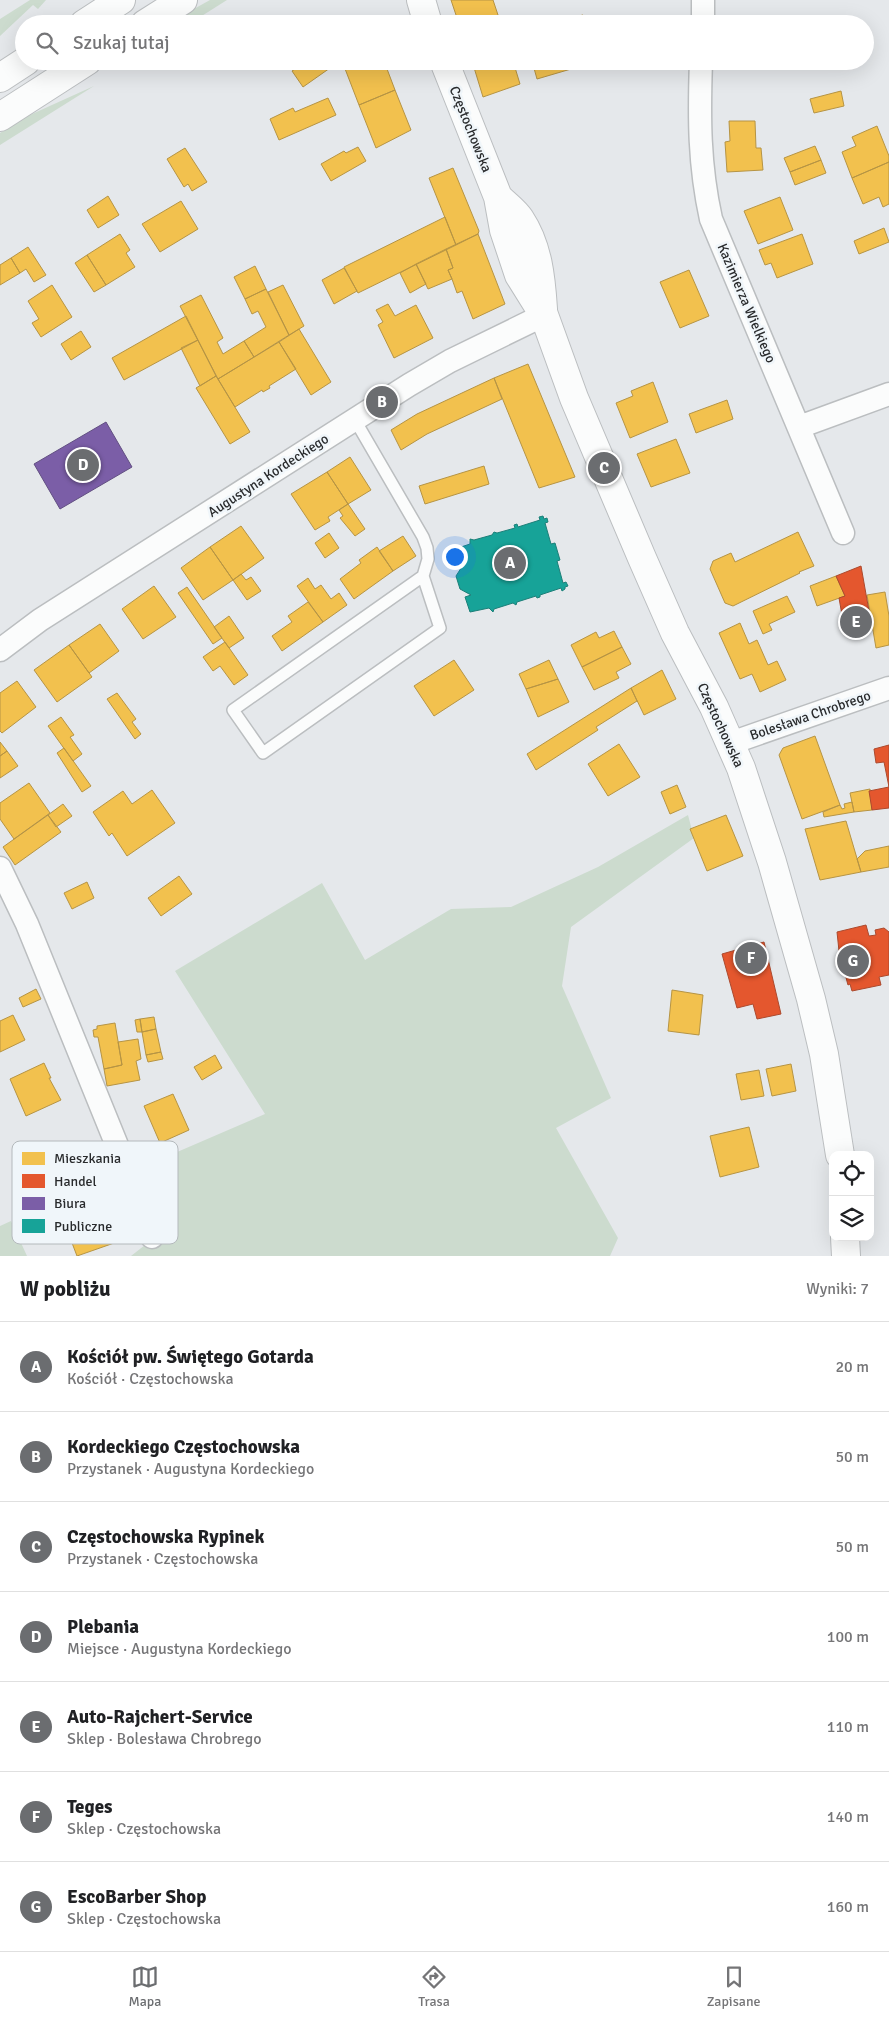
<!DOCTYPE html>
<html lang="pl">
<head>
<meta charset="utf-8">
<style>
  body { margin:0; font-family:Signika,sans-serif; background:#f6f6f6; color:#202124 }
  .controls { position:absolute; right:15px; bottom:15px; display:grid; overflow:hidden; border-radius:10px; box-shadow:0 5px 20px #0002 }
  .controls button { width:45px; height:45px; display:grid; place-items:center; padding:0; border:0; border-bottom:1px solid #e0e0e0; background:#fff; color:#202124; font:25px sans-serif }
  .you { position:absolute; left:454px; top:556px; width:18px; height:18px; margin:-12px; border:4px solid #fff; border-radius:50%; background:#1a73e8; box-shadow:0 0 0 8px #1a73e833 }
  .badge { display:grid; place-items:center; width:32px; height:32px; border-radius:50%; background:#6b6d70; color:#fff; font-size:16px; font-weight:700 }
  .pin { position:absolute; translate:-50% -50%; border:2px solid #fff; box-shadow:0 1px 5px #0006 }
  .list { margin:0; padding:0; list-style:none }
  h2 { display:flex; justify-content:space-between; align-items:center; height:65px; margin:0; padding:0 20px; font-size:21px }
  h2 small { font-size:16px; font-weight:400; color:#757577 }
  .list li { display:grid; grid-template-columns:32px 1fr auto; gap:15px; align-items:center; box-sizing:border-box; height:90px; padding:0 20px; border-top:1px solid #e0e0e0 }
  .list b { display:block; font-size:19px; white-space:nowrap }
  .list p { margin:0; font-size:16px; white-space:nowrap; color:#757577 }
  .list em { font-size:16px; font-style:normal; color:#757577 }
  .icon { flex:none; width:28px; height:28px; fill:none; stroke:currentColor; stroke-width:2; stroke-linecap:round; stroke-linejoin:round }
  .map { position:relative; flex:none; width:889px; height:1256px; overflow:hidden }
  .search { position:absolute; background:#fff; box-shadow:0 5px 20px #0002; left:15px; right:15px; top:15px; height:55px; display:flex; align-items:center; gap:12px; box-sizing:border-box; padding:0 18px; border-radius:28px; color:#757577; font-size:19px }
  .sheet { height:695px; background:#fff }
  nav { display:flex; justify-content:space-around; align-items:center; box-sizing:border-box; height:70px; border-top:1px solid #e0e0e0; background:#fff; font-size:14px; color:#757577 }
  nav a { display:grid; justify-items:center; gap:2px }
  nav .on { color:#6b6d70 }
  .map>svg:first-child { display:block }
  .green { fill:#ccdbce }
  .homes { fill:#f2c14e; stroke:#b69444 }
  .shops { fill:#e4572e; stroke:#ac4a2e }
  .offices { fill:#7b5ea7; stroke:#624f82 }
  .public { fill:#17a398; stroke:#1c7f78 }
  .lines { fill:none; stroke-linecap:round; stroke-linejoin:round }
  .service-casing { stroke:#bbbec0; stroke-width:14 }
  .minor-casing { stroke:#bbbec0; stroke-width:25 }
  .secondary-casing { stroke:#bbbec0; stroke-width:30 }
  .service { stroke:#fbfcfc; stroke-width:11 }
  .minor { stroke:#fbfcfc; stroke-width:22 }
  .secondary { stroke:#fbfcfc; stroke-width:28 }
  .labels { text-anchor:middle; stroke-width:5; stroke-linejoin:round; paint-order:stroke }
  .street-label { font-size:14px; fill:#292b2d; stroke:#f0f6fa }
  .key { fill:#f0f6fa; stroke:#b4b9bc; stroke-width:1 }
  .key-label { font-size:14px; fill:#292b2d }
</style>
</head>
<body>
<div class="map">
<svg width="889" height="1256" viewBox="0 0 889 1256">
  <rect width="100%" height="100%" fill="#e5e8eb"/>
  <path class="green" d="M 30,0 L 46,0 L 38,9 L 33,5 L 0,36 L 0,19 Z
    M 210,0 L 227,0 L 189,24 L 178,24 L 192,10 Z
    M 94,86 L 0,145 L 0,133 L 21,119 Z
    M 688,815 L 694,838 L 571,927 L 562,986 L 611,1098 L 556,1128 L 618,1238 L 610,1256 L 131,1256 L 145,1245 L 172,1231 L 147,1165 L 265,1114 L 175,971 L 322,883 L 365,960 L 451,909 L 511,907 L 598,867 Z
    M 11,1221 L 27,1256 L 0,1256 L 0,1226 Z"/>
  <path class="homes" d="M 451,0 L 493,0 L 501,24 L 459,24 Z
    M 583,15 L 586,24 L 571,24 L 570,18 Z
    M 307,61 L 326,61 L 330,68 L 303,87 L 292,71 Z
    M 342,61 L 384,61 L 395,90 L 359,105 Z
    M 472,61 L 513,61 L 520,84 L 483,97 Z
    M 532,61 L 568,61 L 571,69 L 537,79 Z
    M 568,61 L 597,61 L 597,62 L 571,69 Z
    M 395,90 L 411,130 L 376,148 L 359,105 Z
    M 841,91 L 844,106 L 814,113 L 810,99 Z
    M 328,98 L 336,115 L 279,140 L 270,119 L 293,108 L 295,112 Z
    M 729,121 L 755,121 L 756,148 L 761,148 L 763,170 L 727,172 L 725,142 L 730,141 Z
    M 877,126 L 889,156 L 889,162 L 852,178 L 842,152 L 856,146 L 852,137 Z
    M 815,146 L 821,160 L 790,172 L 784,158 Z
    M 358,147 L 366,161 L 331,181 L 321,164 L 344,151 L 346,153 Z
    M 185,148 L 207,182 L 192,191 L 188,184 L 184,187 L 167,159 Z
    M 821,160 L 826,173 L 795,185 L 790,172 Z
    M 889,162 L 889,204 L 883,207 L 879,197 L 863,204 L 852,178 Z
    M 453,168 L 479,231 L 478,234 L 456,245 L 429,178 Z
    M 108,196 L 119,215 L 98,228 L 87,210 Z
    M 780,197 L 793,230 L 758,244 L 744,211 Z
    M 181,201 L 198,229 L 160,252 L 142,224 Z
    M 445,217 L 456,245 L 358,293 L 344,267 Z
    M 884,228 L 889,242 L 859,254 L 854,241 Z
    M 120,234 L 130,250 L 126,253 L 135,267 L 106,285 L 87,255 Z
    M 478,234 L 505,304 L 473,319 L 462,291 L 457,293 L 452,279 L 448,270 L 453,268 L 446,249 Z
    M 802,234 L 813,264 L 777,278 L 771,263 L 765,265 L 759,250 Z
    M 28,247 L 46,275 L 34,282 L 26,269 L 20,273 L 11,258 Z
    M 446,249 L 453,268 L 448,270 L 452,279 L 428,289 L 416,264 Z
    M 87,255 L 106,285 L 94,292 L 75,263 Z
    M 11,258 L 20,273 L 0,285 L 0,265 Z
    M 416,264 L 426,284 L 410,293 L 400,273 Z
    M 255,266 L 266,289 L 245,299 L 234,277 Z
    M 344,268 L 357,291 L 334,304 L 322,280 Z
    M 689,270 L 709,316 L 680,328 L 660,282 Z
    M 52,285 L 72,317 L 41,337 L 32,323 L 39,319 L 28,301 Z
    M 283,285 L 304,326 L 289,335 L 268,292 Z
    M 266,289 L 289,335 L 254,357 L 244,341 L 266,327 L 258,311 L 252,314 L 245,299 Z
    M 201,295 L 223,338 L 217,342 L 223,354 L 244,341 L 254,357 L 218,379 L 180,306 Z
    M 388,304 L 395,316 L 416,305 L 433,338 L 394,358 L 378,325 L 383,322 L 376,310 Z
    M 186,316 L 198,340 L 124,380 L 112,358 Z
    M 299,329 L 331,382 L 311,395 L 279,342 Z
    M 81,331 L 91,347 L 71,360 L 61,344 Z
    M 198,340 L 216,376 L 200,386 L 181,348 Z
    M 279,342 L 296,369 L 269,386 L 270,388 L 263,392 L 262,390 L 235,407 L 218,379 Z
    M 528,364 L 575,477 L 539,488 L 494,378 Z
    M 216,376 L 250,432 L 230,444 L 196,388 Z
    M 494,378 L 502,399 L 427,434 L 401,450 L 391,430 L 417,414 Z
    M 653,382 L 668,422 L 630,438 L 616,403 L 633,396 L 631,391 Z
    M 727,400 L 733,419 L 696,433 L 689,414 Z
    M 676,439 L 690,473 L 651,487 L 637,454 Z
    M 350,457 L 371,490 L 348,504 L 327,472 Z
    M 484,466 L 489,484 L 425,504 L 419,486 Z
    M 327,472 L 348,504 L 328,517 L 330,521 L 315,530 L 291,494 Z
    M 348,504 L 365,529 L 355,536 L 340,518 L 343,516 L 339,510 Z
    M 241,526 L 264,558 L 233,580 L 210,547 Z
    M 798,532 L 814,566 L 799,572 L 800,573 L 733,606 L 725,603 L 710,569 L 713,561 L 731,553 L 735,562 Z
    M 329,533 L 339,548 L 325,558 L 315,543 Z
    M 403,536 L 416,556 L 393,571 L 379,551 Z
    M 210,547 L 233,580 L 203,600 L 181,568 Z
    M 377,547 L 393,571 L 354,599 L 340,579 L 361,563 L 359,560 Z
    M 241,574 L 246,580 L 251,577 L 261,591 L 247,600 L 233,580 Z
    M 836,576 L 845,596 L 817,606 L 810,586 Z
    M 308,578 L 315,589 L 321,585 L 331,599 L 339,593 L 347,605 L 323,622 L 297,586 Z
    M 154,586 L 176,617 L 143,639 L 122,609 Z
    M 187,587 L 222,638 L 213,644 L 178,593 Z
    M 885,592 L 889,616 L 889,645 L 876,648 L 867,595 Z
    M 787,596 L 795,612 L 769,624 L 772,630 L 763,634 L 753,611 Z
    M 308,602 L 323,622 L 282,651 L 272,636 L 292,622 L 288,616 Z
    M 229,616 L 244,638 L 229,648 L 214,627 Z
    M 740,623 L 749,644 L 757,640 L 768,665 L 777,661 L 786,680 L 760,692 L 752,674 L 740,679 L 719,633 Z
    M 100,624 L 119,651 L 89,673 L 69,645 Z
    M 614,631 L 622,647 L 582,667 L 571,645 L 596,632 L 599,638 Z
    M 225,642 L 248,675 L 234,685 L 220,666 L 213,671 L 203,657 Z
    M 69,645 L 92,677 L 57,702 L 34,670 Z
    M 622,647 L 631,664 L 616,672 L 619,678 L 594,690 L 582,667 Z
    M 454,660 L 474,690 L 434,716 L 414,686 Z
    M 549,660 L 558,679 L 526,689 L 519,674 Z
    M 662,670 L 676,699 L 644,715 L 631,688 Z
    M 558,679 L 569,702 L 538,717 L 526,689 Z
    M 17,681 L 36,707 L 2,733 L 0,731 L 0,693 Z
    M 631,688 L 637,701 L 596,727 L 598,730 L 536,770 L 527,754 Z
    M 117,693 L 136,719 L 132,722 L 141,734 L 135,739 L 107,699 Z
    M 61,717 L 74,735 L 70,737 L 82,754 L 73,761 L 48,726 Z
    M 815,736 L 840,805 L 802,819 L 779,755 L 783,748 Z
    M 0,742 L 7,751 L 0,756 Z
    M 619,744 L 640,777 L 608,796 L 588,764 Z
    M 64,748 L 91,786 L 82,792 L 57,753 Z
    M 7,751 L 18,766 L 0,778 L 0,756 Z
    M 29,783 L 50,813 L 14,839 L 0,819 L 0,803 Z
    M 677,785 L 686,807 L 670,814 L 661,792 Z
    M 870,789 L 872,810 L 854,812 L 850,793 Z
    M 152,790 L 175,823 L 127,856 L 112,833 L 109,836 L 93,812 L 123,791 L 132,804 Z
    M 852,802 L 854,812 L 824,817 L 823,812 L 840,805 L 842,809 L 845,808 L 844,804 Z
    M 63,804 L 72,816 L 56,827 L 48,815 Z
    M 48,815 L 61,832 L 15,865 L 3,847 Z
    M 726,815 L 743,856 L 707,871 L 690,829 Z
    M 846,821 L 861,872 L 820,880 L 805,829 Z
    M 889,846 L 889,867 L 861,872 L 857,859 L 865,851 Z
    M 179,876 L 192,894 L 161,916 L 148,898 Z
    M 87,882 L 94,898 L 72,909 L 64,893 Z
    M 36,989 L 41,999 L 23,1007 L 19,998 Z
    M 672,990 L 703,995 L 699,1035 L 668,1031 Z
    M 13,1015 L 25,1040 L 0,1052 L 0,1021 Z
    M 154,1017 L 156,1029 L 142,1032 L 140,1019 Z
    M 140,1019 L 142,1032 L 137,1032 L 135,1020 Z
    M 115,1023 L 122,1065 L 104,1069 L 98,1037 L 94,1037 L 93,1030 L 97,1029 L 97,1026 Z
    M 156,1029 L 161,1052 L 146,1055 L 142,1032 Z
    M 138,1039 L 141,1059 L 136,1061 L 140,1080 L 107,1086 L 104,1069 L 122,1065 L 118,1042 Z
    M 161,1052 L 163,1059 L 148,1062 L 146,1055 Z
    M 215,1055 L 222,1068 L 202,1080 L 194,1067 Z
    M 44,1063 L 51,1078 L 49,1078 L 61,1100 L 26,1116 L 10,1079 Z
    M 791,1064 L 796,1091 L 772,1096 L 766,1069 Z
    M 759,1070 L 764,1096 L 741,1100 L 736,1074 Z
    M 173,1094 L 189,1130 L 160,1143 L 144,1106 Z
    M 749,1127 L 759,1167 L 720,1177 L 710,1136 Z
    M 109,1196 L 119,1222 L 111,1226 L 117,1242 L 77,1256 L 61,1214 Z"/>
  <path class="shops" d="M 861,566 L 872,628 L 845,632 L 839,598 L 845,596 L 836,576 Z
    M 889,745 L 889,808 L 872,810 L 869,791 L 889,787 L 884,762 L 876,763 L 874,749 Z
    M 866,925 L 869,936 L 876,935 L 875,930 L 884,928 L 889,932 L 889,975 L 879,977 L 881,985 L 852,991 L 850,984 L 848,985 L 845,974 L 847,974 L 846,967 L 851,966 L 851,960 L 849,955 L 843,957 L 841,950 L 839,951 L 837,932 Z
    M 764,942 L 781,1014 L 757,1019 L 753,1004 L 737,1008 L 722,954 Z"/>
  <path class="offices" d="M 106,422 L 132,467 L 60,509 L 34,464 Z"/>
  <path class="public" d="M 543,516 L 544,519 L 547,518 L 548,522 L 545,523 L 551,544 L 555,543 L 560,560 L 557,561 L 563,583 L 566,582 L 568,586 L 565,587 L 565,589 L 562,591 L 561,588 L 540,595 L 540,597 L 537,598 L 536,596 L 517,602 L 516,605 L 513,603 L 494,609 L 493,612 L 489,608 L 470,612 L 465,597 L 471,595 L 460,589 L 456,576 L 463,565 L 458,548 L 470,544 L 470,539 L 474,540 L 492,535 L 494,532 L 497,533 L 515,528 L 514,525 L 517,524 L 518,527 L 540,520 L 539,517 Z"/>
  <g class="lines">
    <g class="service-casing">
      <path id="service" d="M 355,420 L 423,537 L 427,548 L 428,559 L 423,576 L 440,628 L 263,753 L 233,710 L 423,576"/>
    </g>
    <g class="minor-casing">
      <path id="minor" d="M 703,24 L 703,0
        M 701,61 C 699,117 699,165 711,219 L 843,533
        M 799,427 L 889,394
        M 0,650 L 40,620 L 409,385 L 450,361 L 544,315
        M 731,743 L 889,688
        M 0,868 L 27,924 L 127,1170 L 152,1237"/>
    </g>
    <g class="secondary-casing">
      <path id="secondary" d="M 421,0 L 428,24
        M 84,24 L 121,0
        M 145,24 L 183,0
        M 444,61 L 498,197 L 504,230 L 519,275 L 544,315 L 574,398 L 642,558 L 675,633 L 714,707 L 741,768 L 772,862 L 811,999 L 824,1054 L 840,1155
        M 0,78 L 26,61
        M 0,117 L 87,61
        M 498,197 C 505,204 515,211 520,219 C 538,246 541,278 543,309
        M 845,1237 L 846,1256"/>
    </g>
    <use href="#service" class="service"/>
    <use href="#minor" class="minor"/>
    <use href="#secondary" class="secondary"/>
  </g>
  <g class="labels">
    <g class="street-label">
      <text transform="translate(471 129) rotate(68)" y="5">Częstochowska</text>
      <text transform="translate(747 303) rotate(67)" y="5">Kazimierza Wielkiego</text>
      <text transform="translate(268 475) rotate(-33)" y="5">Augustyna Kordeckiego</text>
      <text transform="translate(810 715) rotate(-19)" y="5">Bolesława Chrobrego</text>
      <text transform="translate(721 725) rotate(65)" y="5">Częstochowska</text>
    </g>
  </g>
  <rect x="12" y="1141" width="166" height="103" rx="8" class="key"/>
  <rect x="22" y="1152" width="23" height="13" fill="#f2c14e"/>
  <rect x="22" y="1174" width="23" height="14" fill="#e4572e"/>
  <rect x="22" y="1197" width="23" height="13" fill="#7b5ea7"/>
  <rect x="22" y="1219" width="23" height="14" fill="#17a398"/>
  <g class="key-label">
    <text x="54" y="1163">Mieszkania</text>
    <text x="54" y="1186">Handel</text>
    <text x="54" y="1208">Biura</text>
    <text x="54" y="1231">Publiczne</text>
  </g>
</svg>
<div class="controls">
<button><svg class="icon" aria-label="locate" viewBox="0 0 24 24"><circle cx="12" cy="12" r="6"/><path d="M12 2v4M12 18v4M2 12h4M18 12h4"/></svg></button>
<button><svg class="icon" aria-label="layers" viewBox="0 0 24 24"><path d="M12 4l9 5-9 5-9-5zM3 14l9 5 9-5"/></svg></button>
</div>
<div class="you"></div>
<div class="pin badge" style="left:510px;top:563px">A</div>
<div class="pin badge" style="left:382px;top:402px">B</div>
<div class="pin badge" style="left:604px;top:468px">C</div>
<div class="pin badge" style="left:83px;top:465px">D</div>
<div class="pin badge" style="left:856px;top:622px">E</div>
<div class="pin badge" style="left:751px;top:958px">F</div>
<div class="pin badge" style="left:853px;top:961px">G</div>
<div class="search"><svg class="icon" aria-label="search" viewBox="0 0 24 24"><circle cx="10" cy="10" r="6"/><path d="M15 15l6 6"/></svg>Szukaj tutaj</div>
</div>
<section class="sheet">
<h2>W pobliżu<small>Wyniki: 7</small></h2>
<ul class="list">
<li><span class="badge">A</span><div><b>Kościół pw. Świętego Gotarda</b><p>Kościół · Częstochowska</p></div><em>20 m</em></li>
<li><span class="badge">B</span><div><b>Kordeckiego Częstochowska</b><p>Przystanek · Augustyna Kordeckiego</p></div><em>50 m</em></li>
<li><span class="badge">C</span><div><b>Częstochowska Rypinek</b><p>Przystanek · Częstochowska</p></div><em>50 m</em></li>
<li><span class="badge">D</span><div><b>Plebania</b><p>Miejsce · Augustyna Kordeckiego</p></div><em>100 m</em></li>
<li><span class="badge">E</span><div><b>Auto-Rajchert-Service</b><p>Sklep · Bolesława Chrobrego</p></div><em>110 m</em></li>
<li><span class="badge">F</span><div><b>Teges</b><p>Sklep · Częstochowska</p></div><em>140 m</em></li>
<li><span class="badge">G</span><div><b>EscoBarber Shop</b><p>Sklep · Częstochowska</p></div><em>160 m</em></li>
</ul>
</section>
<nav>
<a class="on"><svg class="icon" aria-label="map" viewBox="0 0 24 24"><path d="M3 6l6-2 6 2 6-2v14l-6 2-6-2-6 2zM9 4v14M15 6v14"/></svg>Mapa</a>
<a><svg class="icon" aria-label="directions" viewBox="0 0 24 24"><path d="M12 3l9 9-9 9-9-9zM9 14v-3h6M13 9l2 2-2 2"/></svg>Trasa</a>
<a><svg class="icon" aria-label="saved" viewBox="0 0 24 24"><path d="M7 4h10v16l-5-4-5 4z"/></svg>Zapisane</a>
</nav>
</body>
</html>
